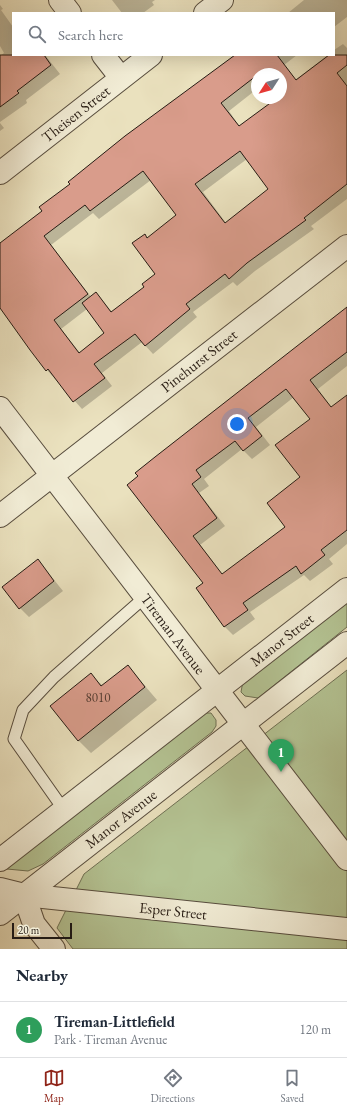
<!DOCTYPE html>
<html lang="en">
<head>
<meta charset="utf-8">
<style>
  body { margin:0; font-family:"EB Garamond",serif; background:#f2f2f3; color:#1f2937 }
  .compass { position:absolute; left:251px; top:68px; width:36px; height:36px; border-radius:50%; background:#fff; box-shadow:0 4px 16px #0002; rotate:234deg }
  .scale { position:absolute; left:12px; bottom:10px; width:60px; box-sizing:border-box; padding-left:4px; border:2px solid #271c14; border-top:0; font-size:11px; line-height:14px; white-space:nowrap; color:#271c14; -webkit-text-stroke:3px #f1ecd5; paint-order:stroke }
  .you { position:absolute; left:237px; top:424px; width:14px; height:14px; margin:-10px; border:3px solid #fff; border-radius:50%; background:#1a73e8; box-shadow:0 0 0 6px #1a73e833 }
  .badge { display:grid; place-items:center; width:26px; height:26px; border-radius:50%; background:#8f2418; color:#fff; font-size:13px; font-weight:700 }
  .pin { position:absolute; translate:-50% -33px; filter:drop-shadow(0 1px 2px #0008) }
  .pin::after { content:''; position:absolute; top:21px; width:14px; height:12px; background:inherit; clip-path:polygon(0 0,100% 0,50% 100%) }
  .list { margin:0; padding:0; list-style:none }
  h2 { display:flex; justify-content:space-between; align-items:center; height:52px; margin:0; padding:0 16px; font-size:17px }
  h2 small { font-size:13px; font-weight:400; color:#747a83 }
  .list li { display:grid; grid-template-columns:26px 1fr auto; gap:12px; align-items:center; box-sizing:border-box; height:56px; padding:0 16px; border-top:1px solid #e0e1e3 }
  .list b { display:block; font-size:15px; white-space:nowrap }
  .list p { margin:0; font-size:13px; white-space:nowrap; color:#747a83 }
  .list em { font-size:13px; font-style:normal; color:#747a83 }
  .icon { flex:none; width:22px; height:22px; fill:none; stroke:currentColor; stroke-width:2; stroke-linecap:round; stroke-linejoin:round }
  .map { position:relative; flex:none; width:347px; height:949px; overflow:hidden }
  .search { position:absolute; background:#fff; box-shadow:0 4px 16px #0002; left:12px; right:12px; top:12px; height:44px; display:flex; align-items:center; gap:10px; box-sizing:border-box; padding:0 14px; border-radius:0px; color:#747a83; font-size:15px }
  .sheet { height:108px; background:#fff }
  nav { display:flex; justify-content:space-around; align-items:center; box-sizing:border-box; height:56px; border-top:1px solid #e0e1e3; background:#fff; font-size:11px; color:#747a83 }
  nav a { display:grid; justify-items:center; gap:2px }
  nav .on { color:#8f2418 }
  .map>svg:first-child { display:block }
  .green { fill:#b4c393; stroke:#6e7054 }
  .shadow { fill:#0003; fill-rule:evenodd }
  .building { fill:#d99c8b; stroke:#271c14; fill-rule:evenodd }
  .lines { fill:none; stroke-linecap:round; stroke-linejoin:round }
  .service-casing { stroke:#584d3e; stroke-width:13 }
  .minor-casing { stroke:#584d3e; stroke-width:24 }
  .tertiary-casing { stroke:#584d3e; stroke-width:24 }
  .service { stroke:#f1ecd5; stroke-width:11 }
  .minor { stroke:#f1ecd5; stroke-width:22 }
  .tertiary { stroke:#f1ecd5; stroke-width:22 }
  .labels { text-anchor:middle; stroke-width:3; stroke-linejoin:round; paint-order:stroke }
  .number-label { font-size:13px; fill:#543c32 }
  .street-label { font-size:15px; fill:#271c14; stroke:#f1ecd5 }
</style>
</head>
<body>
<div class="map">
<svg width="347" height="949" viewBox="0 0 347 949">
  <rect width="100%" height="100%" fill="#eae1be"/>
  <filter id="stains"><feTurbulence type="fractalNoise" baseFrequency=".005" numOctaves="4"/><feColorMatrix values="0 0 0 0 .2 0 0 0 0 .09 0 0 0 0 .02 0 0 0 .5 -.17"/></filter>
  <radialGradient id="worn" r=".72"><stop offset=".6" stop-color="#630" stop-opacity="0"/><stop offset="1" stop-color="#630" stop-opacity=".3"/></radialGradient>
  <path class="green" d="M 347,600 L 347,627 L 258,698 L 245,696 L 241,692 L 243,681 Z
    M 347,670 L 347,949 L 73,949 L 57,928 L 84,874 Z
    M 202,713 L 211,713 L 216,720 L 216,726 L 212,732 L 43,864 L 28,871 L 7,869 L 7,866 Z"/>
  <path class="shadow" d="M 112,0 L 155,0 L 152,2 L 154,5 L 143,13 L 122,13 Z
    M 304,0 L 347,0 L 347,17 L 334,27 L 334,13 L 288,13 Z
    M 0,5 L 3,9 L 1,10 L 13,27 L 13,55 L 45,55 L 60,74 L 26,100 L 27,103 L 0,122 L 0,56 L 4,53 L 0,46 Z
    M 343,44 L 347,48 L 347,199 L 311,226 L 314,229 L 255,271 L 237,286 L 233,282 L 193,312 L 197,317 L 153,354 L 142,342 L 102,373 L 112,386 L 82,409 L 47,370 L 0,308 L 0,244 L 43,211 L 236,55 L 297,55 L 275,72 L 276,74 L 257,74 L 257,89 L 229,111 L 240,127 L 275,101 L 273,98 L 281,98 L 281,80 L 286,87 L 328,55 L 334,55 L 334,50 ZM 247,159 L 270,189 L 226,223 L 203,192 ZM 151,180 L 178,216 L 148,238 L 145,235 L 157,274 L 145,287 L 112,312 L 96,293 L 91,297 L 51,245 L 93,213 L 99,219 ZM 87,309 L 106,333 L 80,353 L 61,329 Z
    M 0,123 L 4,128 L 0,131 Z
    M 347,309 L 347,366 L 318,389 L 332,408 L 347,396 L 347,544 L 329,559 L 333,564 L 310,581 L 304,575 L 250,612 L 255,619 L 233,635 L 225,627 L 197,589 L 205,583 L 129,485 ZM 294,397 L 311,419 L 301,478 L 287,527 L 223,575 L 200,545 L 225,526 L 199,493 L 209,486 L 204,479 L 242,449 L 252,459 L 270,445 L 256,427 Z
    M 38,560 L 63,591 L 29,617 L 20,608 Z
    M 128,666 L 157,700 L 91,753 L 78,740 L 91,675 L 103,686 Z"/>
  <path class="building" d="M 0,55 L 44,55 L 51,65 L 17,91 L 19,93 L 0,107 Z
    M 235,55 L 277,55 L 296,80 L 329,55 L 347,55 L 347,65 L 337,73 L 347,86 L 347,184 L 304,218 L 306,220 L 247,263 L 229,279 L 225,274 L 186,304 L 190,309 L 145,346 L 135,334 L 94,364 L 105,378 L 73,402 L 48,369 L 46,371 L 30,350 L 0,308 L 0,243 L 42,211 L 39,207 L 70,184 L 68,182 L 125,136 ZM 257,74 L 281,74 L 281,98 L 271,98 L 273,101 L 239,126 L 221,103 L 256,76 L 257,78 ZM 240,151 L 268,189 L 225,223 L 195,184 ZM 143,171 L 176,215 L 147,238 L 145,234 L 132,243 L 155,274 L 142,284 L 144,287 L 111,312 L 96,292 L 82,303 L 104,333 L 79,353 L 54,320 L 88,294 L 44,236 L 85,205 L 90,211 Z
    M 347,307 L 347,352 L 310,380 L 331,407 L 347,395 L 347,530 L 321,550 L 325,555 L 301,574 L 296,566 L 243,603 L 248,610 L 224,627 L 196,588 L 203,583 L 127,485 L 138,476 L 135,473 L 155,457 ZM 286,389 L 310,419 L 275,445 L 300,477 L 267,503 L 285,527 L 222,574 L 193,536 L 217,518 L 192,484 L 201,477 L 196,470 L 235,441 L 243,451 L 262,436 L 248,418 Z
    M 38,559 L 54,581 L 19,609 L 2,587 Z
    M 128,665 L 145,687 L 78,741 L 50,706 L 91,673 L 101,686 Z"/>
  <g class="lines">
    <g class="service-casing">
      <path id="service" d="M 64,810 L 14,739 L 23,710 L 54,677 L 145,597"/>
    </g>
    <g class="minor-casing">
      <path id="minor" d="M 60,0 L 70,13
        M 205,13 L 222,0
        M 103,55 L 121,78
        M 0,173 L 151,55
        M 0,516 L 347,246
        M 0,860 L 347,589
        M 24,895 L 34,924 L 54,949
        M 0,914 L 347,643"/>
    </g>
    <g class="tertiary-casing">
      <path id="tertiary" d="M 0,408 L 347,859
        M 0,889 L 24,895 L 347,929"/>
    </g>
    <use href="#service" class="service"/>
    <use href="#minor" class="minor"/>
    <use href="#tertiary" class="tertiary"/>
  </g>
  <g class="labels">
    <g class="number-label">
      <text x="98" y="702">8010</text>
    </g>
    <g class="street-label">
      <text transform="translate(76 114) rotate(-38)" y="5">Theisen Street</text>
      <text transform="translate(199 361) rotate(-38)" y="5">Pinehurst Street</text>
      <text transform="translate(173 634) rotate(53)" y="5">Tireman Avenue</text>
      <text transform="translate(282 640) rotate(-38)" y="5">Manor Street</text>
      <text transform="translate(121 819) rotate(-38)" y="5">Manor Avenue</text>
      <text transform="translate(173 911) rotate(6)" y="5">Esper Street</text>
    </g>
  </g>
  <rect width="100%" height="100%" filter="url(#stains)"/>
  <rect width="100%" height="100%" fill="url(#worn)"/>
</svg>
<svg class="compass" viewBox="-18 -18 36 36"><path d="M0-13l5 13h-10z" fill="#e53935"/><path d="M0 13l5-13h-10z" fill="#747a83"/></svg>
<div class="scale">20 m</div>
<div class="you"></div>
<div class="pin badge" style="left:281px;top:772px;background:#2e9e5b">1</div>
<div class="search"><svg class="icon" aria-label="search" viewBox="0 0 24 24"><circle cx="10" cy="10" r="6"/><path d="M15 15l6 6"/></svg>Search here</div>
</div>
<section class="sheet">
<h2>Nearby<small></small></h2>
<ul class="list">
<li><span class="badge" style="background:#2e9e5b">1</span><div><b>Tireman-Littlefield</b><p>Park · Tireman Avenue</p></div><em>120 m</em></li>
</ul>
</section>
<nav>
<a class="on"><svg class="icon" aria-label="map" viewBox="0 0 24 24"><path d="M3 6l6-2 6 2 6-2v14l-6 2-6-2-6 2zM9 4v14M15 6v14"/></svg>Map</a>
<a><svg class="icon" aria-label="directions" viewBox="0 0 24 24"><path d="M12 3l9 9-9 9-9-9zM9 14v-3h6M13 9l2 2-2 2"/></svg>Directions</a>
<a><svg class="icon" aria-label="saved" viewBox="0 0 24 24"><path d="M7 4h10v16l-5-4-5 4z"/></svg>Saved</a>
</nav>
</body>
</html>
